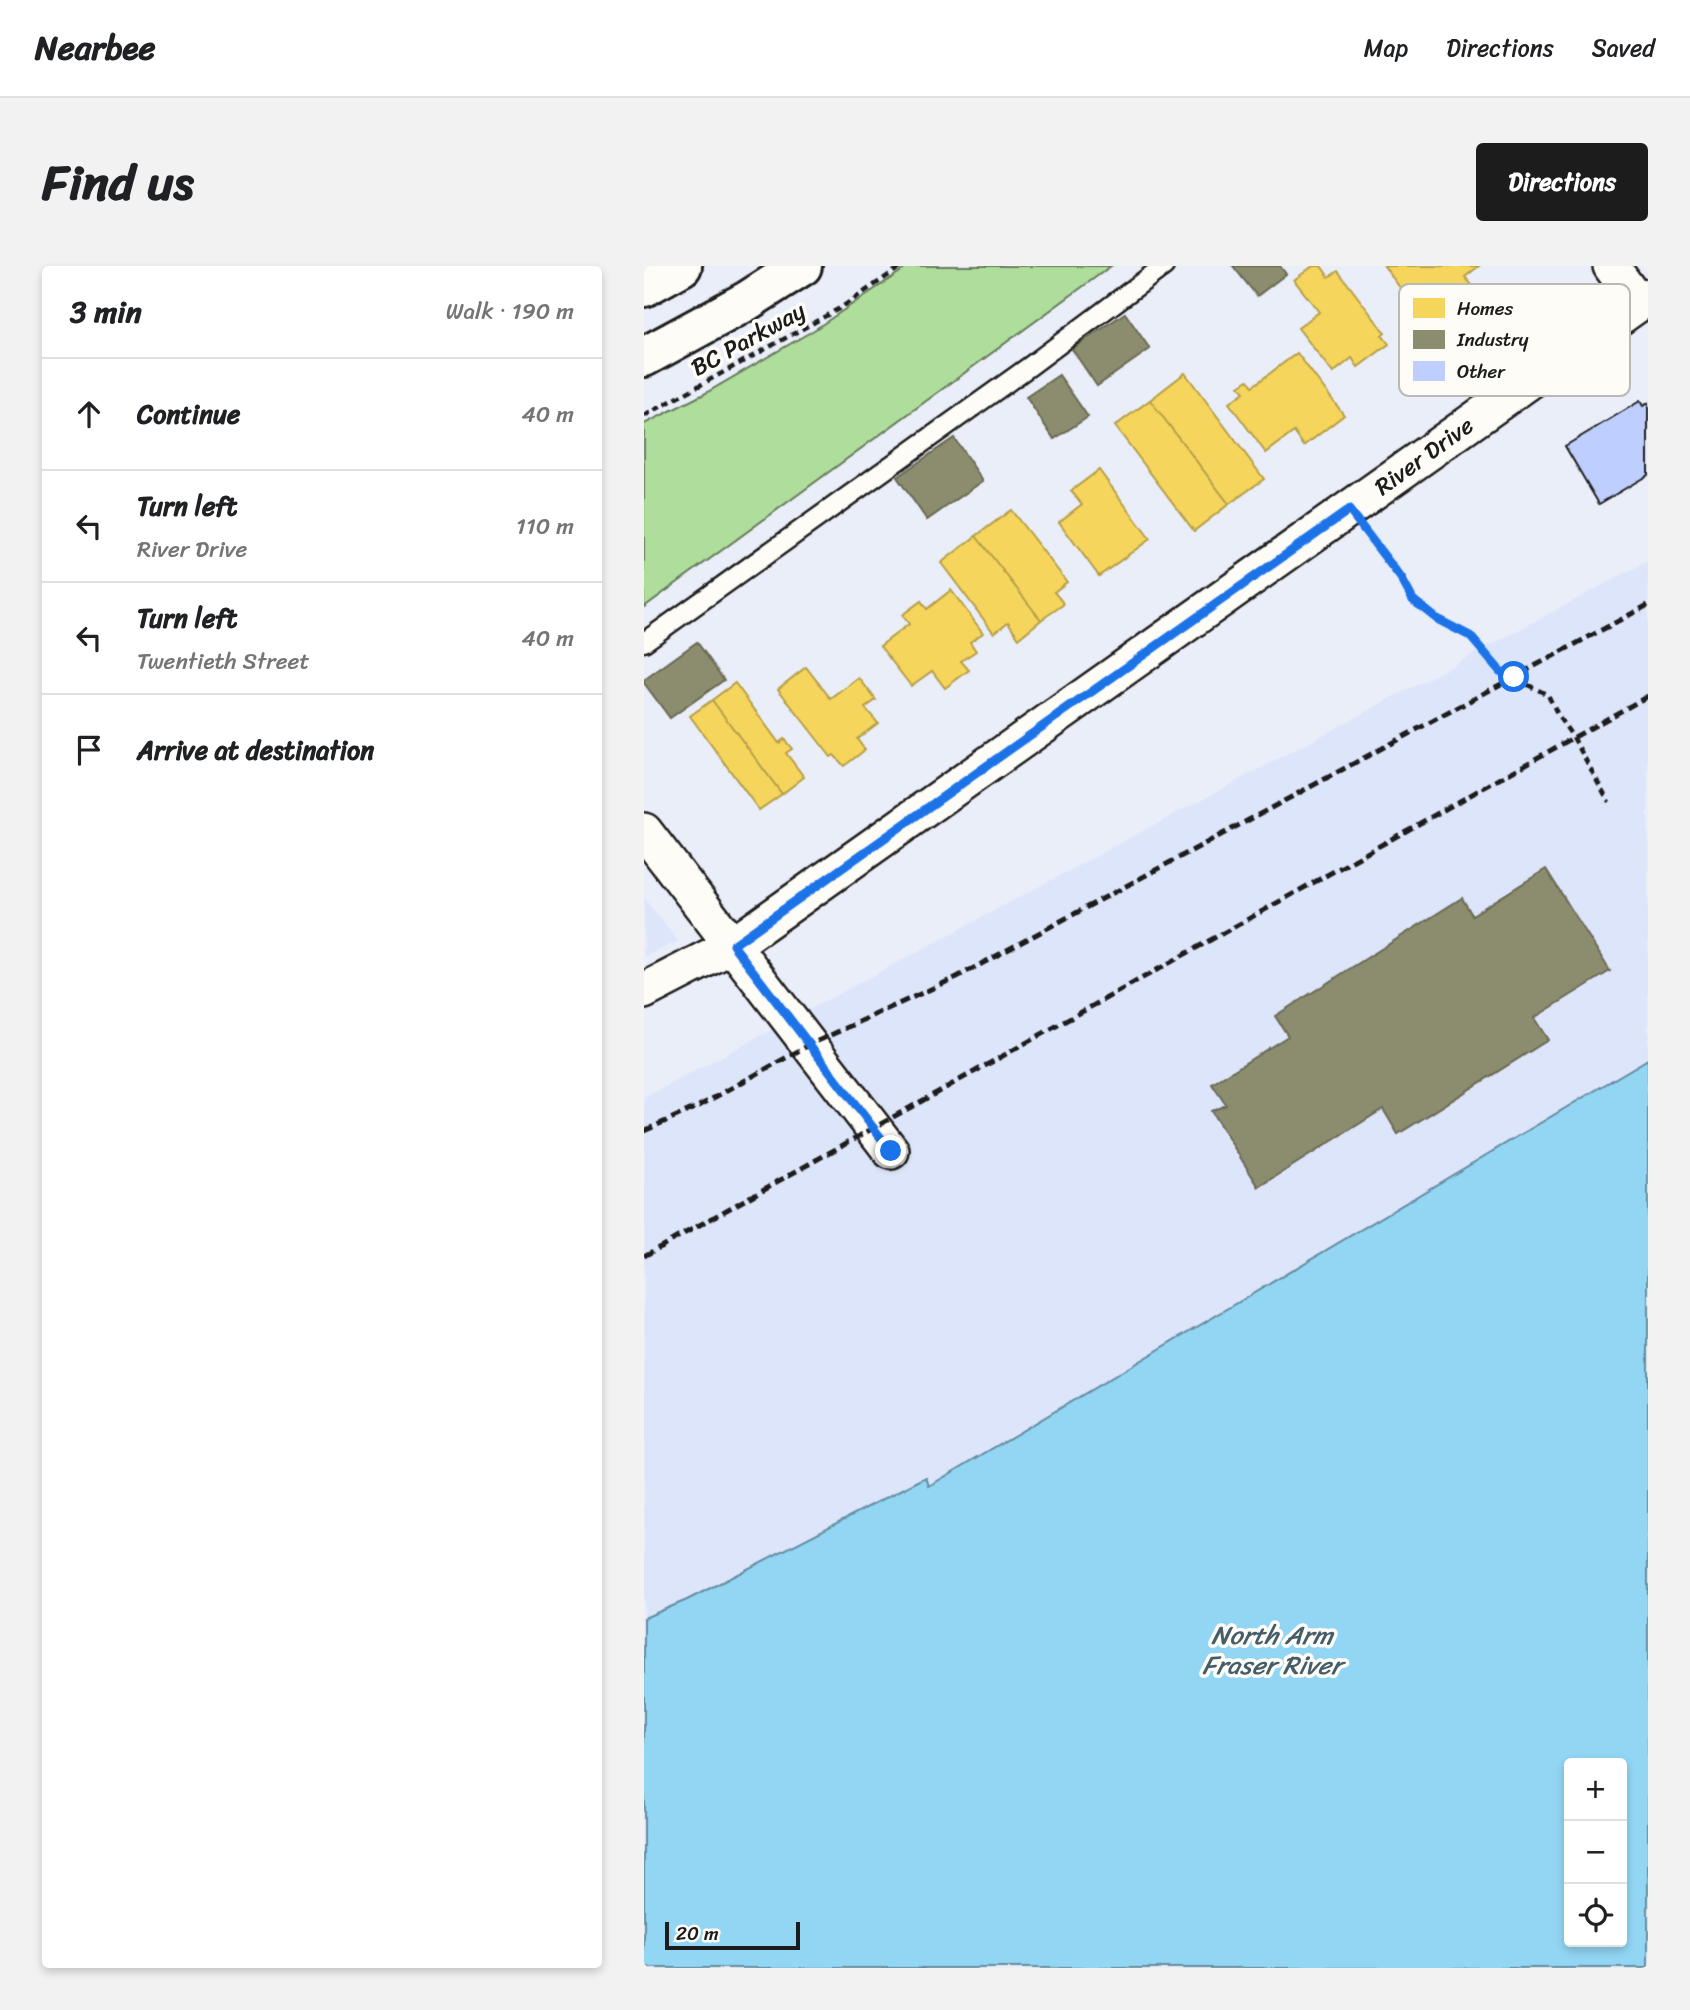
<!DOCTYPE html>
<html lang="en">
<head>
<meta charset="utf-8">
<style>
  body { margin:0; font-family:Sriracha,sans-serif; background:#f2f2f2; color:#202124 }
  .controls { position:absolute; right:21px; bottom:21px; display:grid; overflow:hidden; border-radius:7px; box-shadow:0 4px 10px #0003 }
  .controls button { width:63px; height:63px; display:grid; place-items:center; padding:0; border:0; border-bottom:2px solid #e0e0e0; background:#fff; color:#202124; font:35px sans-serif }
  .scale { position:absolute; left:21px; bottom:18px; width:135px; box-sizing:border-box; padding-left:7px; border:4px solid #1c1c1c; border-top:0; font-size:19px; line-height:24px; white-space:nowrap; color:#1c1c1c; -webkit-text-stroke:5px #fdfcf7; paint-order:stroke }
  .stop { position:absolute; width:21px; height:21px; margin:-16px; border:5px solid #1a73e8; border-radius:50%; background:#fff }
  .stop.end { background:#1a73e8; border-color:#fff; box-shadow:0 2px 7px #0008 }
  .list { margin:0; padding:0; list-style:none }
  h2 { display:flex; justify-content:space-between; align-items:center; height:91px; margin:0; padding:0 28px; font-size:30px }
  h2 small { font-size:23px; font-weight:400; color:#757577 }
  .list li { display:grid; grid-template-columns:46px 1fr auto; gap:21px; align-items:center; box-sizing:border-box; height:112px; padding:0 28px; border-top:2px solid #e0e0e0 }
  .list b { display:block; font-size:26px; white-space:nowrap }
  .list p { margin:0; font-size:23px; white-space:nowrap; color:#757577 }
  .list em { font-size:23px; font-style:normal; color:#757577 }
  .icon { flex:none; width:38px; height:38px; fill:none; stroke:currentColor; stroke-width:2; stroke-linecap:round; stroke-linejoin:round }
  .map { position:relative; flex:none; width:1004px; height:1702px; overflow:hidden; border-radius:7px }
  header { display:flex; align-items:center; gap:42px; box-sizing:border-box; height:98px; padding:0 35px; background:#fff; border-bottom:2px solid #e0e0e0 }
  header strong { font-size:33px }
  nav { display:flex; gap:38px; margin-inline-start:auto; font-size:24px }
  .intro { display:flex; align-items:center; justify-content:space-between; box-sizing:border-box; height:168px; padding:0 42px }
  h1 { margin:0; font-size:49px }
  .button { padding:18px 32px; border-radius:7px; background:#1c1c1c; color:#fff; font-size:24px; font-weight:700 }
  main { display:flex; gap:42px; padding:0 42px }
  aside { flex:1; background:#fff; border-radius:7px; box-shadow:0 4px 10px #0003 }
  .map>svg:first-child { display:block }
  .built { fill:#dde5fb }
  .green { fill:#afdd9c; stroke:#667c5c; stroke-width:2 }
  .water { fill:#92d6f4; stroke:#638c9e; stroke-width:2; fill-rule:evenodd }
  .homes { fill:#f6d55c; stroke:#b59e49; stroke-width:2 }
  .industry { fill:#8c8c6e; stroke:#6a6a55; stroke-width:2 }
  .building { fill:#becfff; stroke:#1c1c1c; stroke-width:2 }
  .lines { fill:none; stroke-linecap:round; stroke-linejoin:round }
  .lane-casing { stroke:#1c1c1c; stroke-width:23 }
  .street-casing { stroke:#1c1c1c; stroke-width:40 }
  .primary-casing { stroke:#1c1c1c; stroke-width:44 }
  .path { stroke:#1c1c1c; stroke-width:4.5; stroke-dasharray:7 5; stroke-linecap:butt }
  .lane { stroke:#fdfcf7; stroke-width:18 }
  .street { stroke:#fdfcf7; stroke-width:35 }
  .primary { stroke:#fdfcf7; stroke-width:38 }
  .rail { stroke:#1c1c1c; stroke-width:5; stroke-dasharray:10 5; stroke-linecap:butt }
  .route { stroke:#1a73e8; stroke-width:9 }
  .labels { text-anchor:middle; stroke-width:7; stroke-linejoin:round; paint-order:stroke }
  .street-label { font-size:24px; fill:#1c1c1c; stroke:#fdfcf7 }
  .water-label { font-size:26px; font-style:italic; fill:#455d68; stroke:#fdfcf7 }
  .key { fill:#fdfcf7; stroke:#bab9b5; stroke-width:2 }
  .key-label { font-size:19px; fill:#1c1c1c }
</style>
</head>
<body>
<header>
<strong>Nearbee</strong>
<nav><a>Map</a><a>Directions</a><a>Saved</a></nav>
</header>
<div class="intro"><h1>Find us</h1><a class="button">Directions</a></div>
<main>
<aside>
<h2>3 min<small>Walk · 190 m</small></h2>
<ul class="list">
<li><svg class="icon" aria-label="ahead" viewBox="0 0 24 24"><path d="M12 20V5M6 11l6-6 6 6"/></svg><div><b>Continue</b></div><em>40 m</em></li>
<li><svg class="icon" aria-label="left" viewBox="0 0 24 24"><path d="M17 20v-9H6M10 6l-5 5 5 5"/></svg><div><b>Turn left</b><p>River Drive</p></div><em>110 m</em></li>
<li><svg class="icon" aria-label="left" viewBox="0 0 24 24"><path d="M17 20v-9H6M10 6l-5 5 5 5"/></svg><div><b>Turn left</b><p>Twentieth Street</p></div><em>40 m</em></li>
<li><svg class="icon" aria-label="arrive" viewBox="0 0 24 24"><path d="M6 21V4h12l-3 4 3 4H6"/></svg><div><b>Arrive at destination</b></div></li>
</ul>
</aside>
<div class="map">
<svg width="1004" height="1702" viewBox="0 0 1004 1702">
  <rect width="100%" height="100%" fill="#eaeef9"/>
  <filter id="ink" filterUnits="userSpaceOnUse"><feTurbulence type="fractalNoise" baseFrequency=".0143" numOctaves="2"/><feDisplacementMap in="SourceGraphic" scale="14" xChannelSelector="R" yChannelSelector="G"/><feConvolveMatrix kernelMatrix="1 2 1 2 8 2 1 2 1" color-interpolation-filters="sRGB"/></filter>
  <g filter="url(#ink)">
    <path class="built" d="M 1004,295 L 1004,793 L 284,1221 L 282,1211 L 43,1334 L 0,1352 L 0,832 Z
      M 0,632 L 34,675 L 0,691 Z"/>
    <path class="green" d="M 265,0 L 467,0 L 0,341 L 0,158 L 60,128 L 170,64 Z"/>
    <path class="water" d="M 1004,793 L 1004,1702 L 0,1702 L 0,1352 L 43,1334 L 282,1211 L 285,1220 ZM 925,1497 L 978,1497 L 978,1676 L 925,1676 Z"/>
    <path class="homes" d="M 669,0 L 677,0 L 685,11 L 694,5 L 741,67 L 738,69 L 745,78 L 714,101 L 708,92 L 689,107 L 654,62 L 675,46 L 650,14 Z
      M 740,0 L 835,0 L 821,11 L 834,26 L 808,46 L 795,29 L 774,46 Z
      M 653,87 L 700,149 L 660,180 L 650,166 L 622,187 L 585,137 L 600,126 L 595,120 L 604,114 L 609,120 Z
      M 541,107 L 620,213 L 585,238 L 506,134 Z
      M 506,134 L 585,238 L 550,265 L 471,160 Z
      M 455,204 L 506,273 L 455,310 L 415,256 L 438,238 L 427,225 Z
      M 367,244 L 423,316 L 410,326 L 420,338 L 397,354 L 332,270 Z
      M 332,270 L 397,354 L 375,372 L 364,356 L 350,367 L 297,297 Z
      M 307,324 L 339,367 L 326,376 L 332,385 L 317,395 L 325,404 L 301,422 L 288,405 L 267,420 L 236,380 L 265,358 L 258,349 L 277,335 L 283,343 Z
      M 162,401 L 187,433 L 215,412 L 232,434 L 221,442 L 234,457 L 213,473 L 221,484 L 200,500 L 190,489 L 187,491 L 134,423 Z
      M 91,417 L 135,477 L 140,473 L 148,483 L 142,487 L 160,511 L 138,528 L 68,434 Z
      M 68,434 L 138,528 L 115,544 L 46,450 Z"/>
    <path class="industry" d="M 589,0 L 636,0 L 642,8 L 613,30 Z
      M 481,47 L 506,83 L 453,120 L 428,83 Z
      M 415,109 L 444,151 L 410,173 L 382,131 Z
      M 310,172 L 339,215 L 283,254 L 253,211 Z
      M 53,376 L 80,414 L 26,452 L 0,417 L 0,414 Z
      M 902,603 L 966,705 L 890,752 L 904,774 L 754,868 L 739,843 L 615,921 L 567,845 L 582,839 L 568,818 L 644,770 L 631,750 L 818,632 L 828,649 Z"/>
    <path class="building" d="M 996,135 L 999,140 L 1004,137 L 1004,209 L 955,238 L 921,180 Z"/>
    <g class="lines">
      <g class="lane-casing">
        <path id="lane" d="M 0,376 L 386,100 L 520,0"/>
      </g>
      <g class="street-casing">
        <path id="street" d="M 967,0 L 994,37
          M 0,565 L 247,885
          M 0,725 L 89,679 L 1004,31"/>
      </g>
      <g class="primary-casing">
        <path id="primary" d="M 0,21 L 38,0
          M 0,91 L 103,35 L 158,0"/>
      </g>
      <path class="path" d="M 0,150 L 198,41 L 258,0
        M 729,275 L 757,312 L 769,334 L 793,353 L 826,370 L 856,405 L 904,429 L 916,453 L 929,471 L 965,536"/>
      <use href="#lane" class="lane"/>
      <use href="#street" class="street"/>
      <use href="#primary" class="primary"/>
      <path class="rail" d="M 0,865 L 55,840 L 165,779 L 313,711 L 1004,339
        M 0,990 L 1004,430"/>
    </g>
  </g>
  <g class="lines" filter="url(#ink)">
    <path class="route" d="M 247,885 L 89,679 L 705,244 L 757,312 L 769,334 L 793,353 L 826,370 L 856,405 L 870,411"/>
  </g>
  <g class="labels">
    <g class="street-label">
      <text transform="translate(104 73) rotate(-29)" y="8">BC Parkway</text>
      <text transform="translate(780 190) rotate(-36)" y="8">River Drive</text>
    </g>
    <g class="water-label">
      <text x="628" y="1378">North Arm<tspan x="628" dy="30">Fraser River</tspan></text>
    </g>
  </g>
  <rect x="755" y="18" width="231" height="112" rx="10" class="key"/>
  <rect x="769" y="32" width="32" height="20" fill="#f6d55c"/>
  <rect x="769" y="64" width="32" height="19" fill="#8c8c6e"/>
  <rect x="769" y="95" width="32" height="20" fill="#becfff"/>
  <g class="key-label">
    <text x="813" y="49">Homes</text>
    <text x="813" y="80">Industry</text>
    <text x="813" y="112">Other</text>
  </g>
</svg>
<div class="controls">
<button>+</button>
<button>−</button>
<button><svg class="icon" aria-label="locate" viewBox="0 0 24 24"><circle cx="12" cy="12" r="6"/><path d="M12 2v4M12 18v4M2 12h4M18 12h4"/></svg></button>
</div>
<div class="scale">20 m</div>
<div class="stop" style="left:870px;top:411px"></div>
<div class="stop end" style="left:247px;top:885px"></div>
</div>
</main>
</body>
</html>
